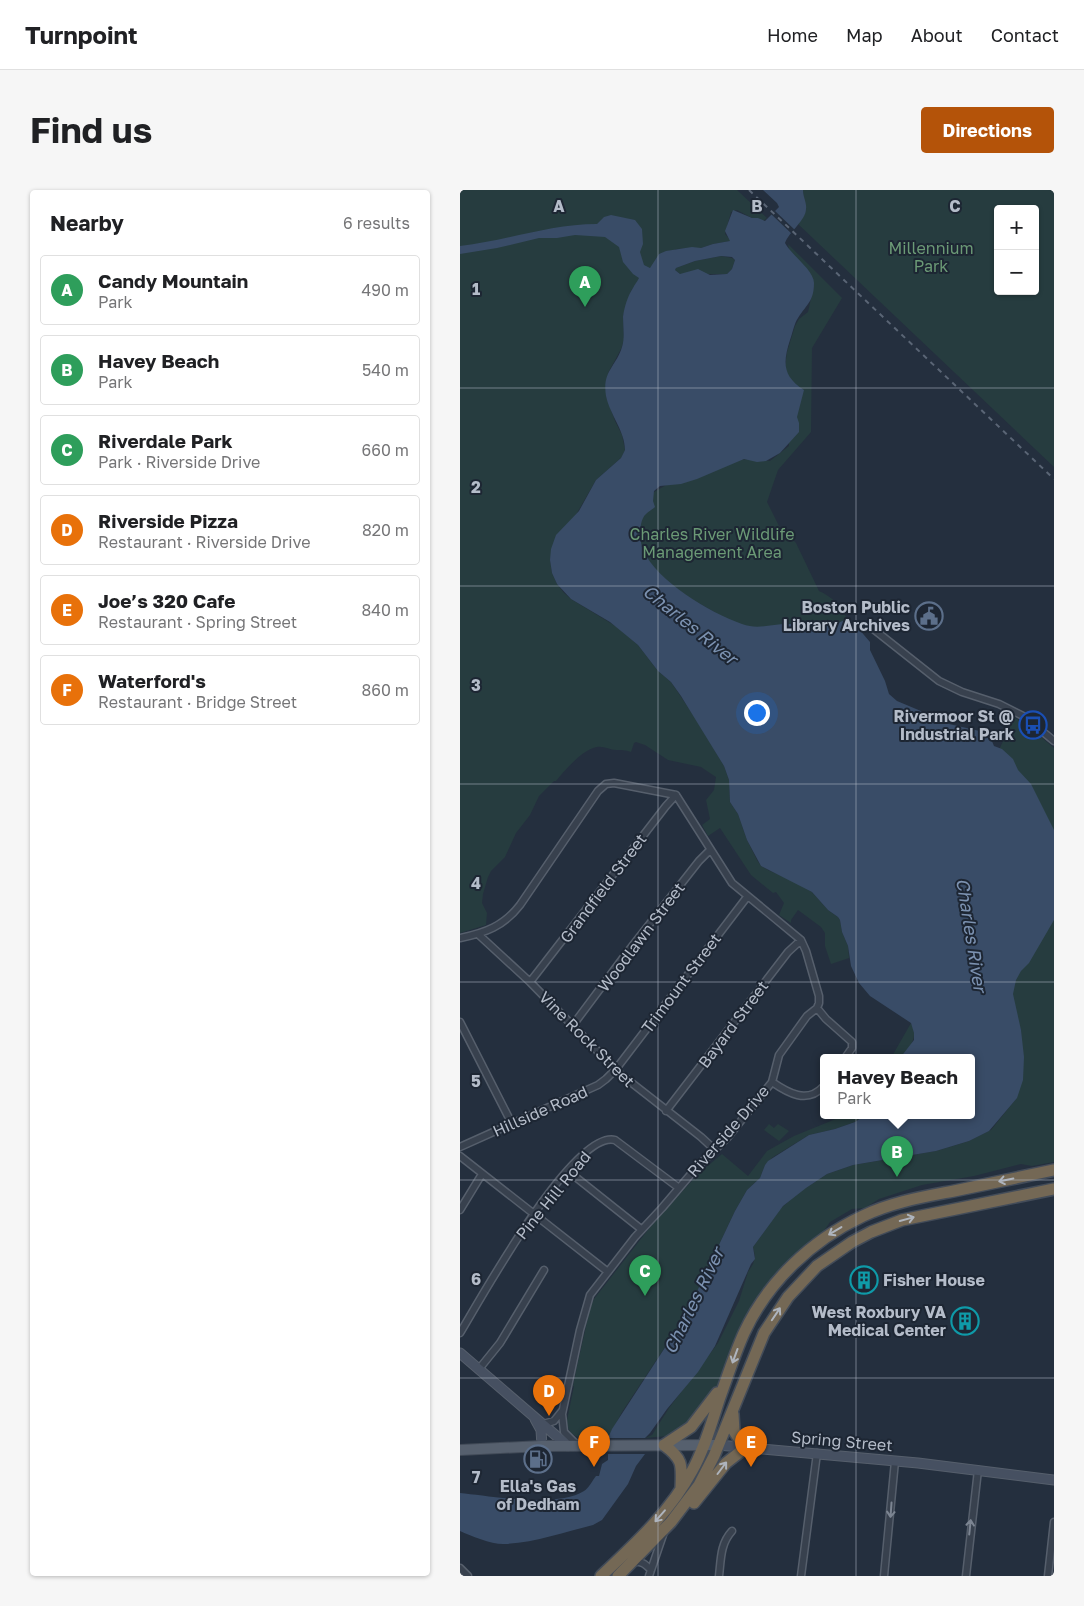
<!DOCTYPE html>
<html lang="en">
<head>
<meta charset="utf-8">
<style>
  body { margin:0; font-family:"Golos Text",sans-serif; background:#f6f6f6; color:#202124 }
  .controls { position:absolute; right:15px; top:15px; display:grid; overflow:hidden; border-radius:5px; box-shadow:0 1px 4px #0004 }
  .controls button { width:45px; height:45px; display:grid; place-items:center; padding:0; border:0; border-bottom:1px solid #e0e0e0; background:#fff; color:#202124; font:25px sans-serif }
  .you { position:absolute; left:296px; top:522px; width:18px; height:18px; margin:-12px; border:4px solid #fff; border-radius:50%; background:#1a73e8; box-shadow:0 0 0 8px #1a73e833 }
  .badge { display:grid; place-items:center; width:32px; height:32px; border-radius:50%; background:#b45309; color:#fff; font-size:16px; font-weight:700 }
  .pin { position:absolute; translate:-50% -41px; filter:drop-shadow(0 1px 2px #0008) }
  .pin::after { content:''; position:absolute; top:26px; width:18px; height:15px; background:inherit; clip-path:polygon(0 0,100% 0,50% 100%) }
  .popup { position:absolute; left:360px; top:864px; width:155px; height:65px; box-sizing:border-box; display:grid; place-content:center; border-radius:5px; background:#fff; filter:drop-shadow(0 1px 4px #0005); font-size:16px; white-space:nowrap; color:#757577 }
  .popup b { font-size:19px; color:#202124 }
  .popup::after { content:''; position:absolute; left:50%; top:100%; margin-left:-10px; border:10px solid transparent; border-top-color:#fff }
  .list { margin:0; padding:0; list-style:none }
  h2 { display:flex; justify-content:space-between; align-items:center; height:65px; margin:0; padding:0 20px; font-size:21px }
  h2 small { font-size:16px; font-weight:400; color:#757577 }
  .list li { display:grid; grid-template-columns:32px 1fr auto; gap:15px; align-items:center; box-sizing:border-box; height:70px; margin:0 10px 10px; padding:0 10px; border:1px solid #e0e0e0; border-radius:5px }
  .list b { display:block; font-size:19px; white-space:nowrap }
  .list p { margin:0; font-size:16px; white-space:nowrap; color:#757577 }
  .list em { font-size:16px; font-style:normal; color:#757577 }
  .map { position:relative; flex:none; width:594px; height:1386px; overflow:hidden; border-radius:5px }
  header { display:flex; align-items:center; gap:30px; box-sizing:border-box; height:70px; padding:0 25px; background:#fff; border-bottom:1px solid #e0e0e0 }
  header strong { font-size:24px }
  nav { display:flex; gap:28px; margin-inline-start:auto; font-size:18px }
  .intro { display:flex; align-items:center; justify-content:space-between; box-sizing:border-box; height:120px; padding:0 30px }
  h1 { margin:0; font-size:35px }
  .button { padding:12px 22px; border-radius:5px; background:#b45309; color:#fff; font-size:18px; font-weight:700 }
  main { display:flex; gap:30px; padding:0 30px }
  aside { flex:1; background:#fff; border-radius:5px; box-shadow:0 1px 4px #0004 }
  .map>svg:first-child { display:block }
  .green { fill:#263c3f; fill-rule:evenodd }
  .water { fill:#394c67; fill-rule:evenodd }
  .pier { fill:#242f3e }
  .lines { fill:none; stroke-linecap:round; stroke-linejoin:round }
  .street-casing { stroke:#565f6c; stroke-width:9 }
  .secondary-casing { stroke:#565f6c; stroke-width:11 }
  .primary-casing { stroke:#414a57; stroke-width:12 }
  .highway-casing { stroke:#434c59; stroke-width:14 }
  .street { stroke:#38414e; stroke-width:6 }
  .secondary { stroke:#465061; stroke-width:9 }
  .primary { stroke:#56606e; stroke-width:10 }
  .highway { stroke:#746855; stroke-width:11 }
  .rail { stroke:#5a6575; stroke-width:2; stroke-dasharray:5 5; stroke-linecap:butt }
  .oneway { stroke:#aeb4bd }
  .oneway2 { stroke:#7c8592 }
  .grid { fill:none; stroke:#b4bcc9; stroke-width:1; stroke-opacity:0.55 }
  .labels { text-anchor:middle; stroke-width:4; stroke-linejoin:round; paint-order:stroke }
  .park-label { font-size:16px; fill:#6b9a76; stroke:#1d2633 }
  .poi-label { font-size:16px; font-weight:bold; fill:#b4bcc9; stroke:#1d2633; text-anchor:end }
  .street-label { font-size:16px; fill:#b4bcc9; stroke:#1d2633 }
  .water-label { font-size:18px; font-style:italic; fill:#7c92b1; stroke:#1d2633 }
  .grid-label { font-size:16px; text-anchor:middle; font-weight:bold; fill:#b4bcc9; stroke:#1d2633; stroke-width:4; stroke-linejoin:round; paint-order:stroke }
</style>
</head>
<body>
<header>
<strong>Turnpoint</strong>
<nav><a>Home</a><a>Map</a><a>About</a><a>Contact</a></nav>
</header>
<div class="intro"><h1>Find us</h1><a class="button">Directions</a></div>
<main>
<aside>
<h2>Nearby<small>6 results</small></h2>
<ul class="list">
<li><span class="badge" style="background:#2e9e5b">A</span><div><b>Candy Mountain</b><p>Park</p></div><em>490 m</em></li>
<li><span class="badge" style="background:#2e9e5b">B</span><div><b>Havey Beach</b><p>Park</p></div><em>540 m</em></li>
<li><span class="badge" style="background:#2e9e5b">C</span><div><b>Riverdale Park</b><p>Park · Riverside Drive</p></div><em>660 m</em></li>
<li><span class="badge" style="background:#e8710a">D</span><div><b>Riverside Pizza</b><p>Restaurant · Riverside Drive</p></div><em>820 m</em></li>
<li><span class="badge" style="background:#e8710a">E</span><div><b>Joe’s 320 Cafe</b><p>Restaurant · Spring Street</p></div><em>840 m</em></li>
<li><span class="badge" style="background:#e8710a">F</span><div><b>Waterford's</b><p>Restaurant · Bridge Street</p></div><em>860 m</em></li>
</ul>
</aside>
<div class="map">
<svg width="594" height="1386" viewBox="0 0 594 1386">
  <rect width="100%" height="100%" fill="#242f3e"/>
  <path class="green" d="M 0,0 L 277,0 L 307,28 L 303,31 L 298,28 L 292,28 L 277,20 L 271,22 L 265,44 L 271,51 L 253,54 L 241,58 L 216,59 L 194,74 L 171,101 L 163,126 L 164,150 L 161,159 L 148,183 L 146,206 L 155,231 L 162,245 L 165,260 L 161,268 L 136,290 L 90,370 L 92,383 L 97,394 L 104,403 L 111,409 L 157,437 L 178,455 L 198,481 L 211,492 L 236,529 L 264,576 L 269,590 L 270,612 L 278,624 L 287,650 L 297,670 L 301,676 L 308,680 L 333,691 L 352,702 L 368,720 L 378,727 L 380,730 L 382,742 L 388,756 L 389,768 L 371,774 L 365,756 L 365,743 L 361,737 L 338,720 L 331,730 L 331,733 L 319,725 L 324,713 L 316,702 L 313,703 L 291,685 L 260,638 L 248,646 L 242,635 L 250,629 L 246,610 L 254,600 L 256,587 L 241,577 L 208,570 L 185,555 L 176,552 L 174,553 L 171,562 C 165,560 162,560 156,560 C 150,560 144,556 137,557 C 123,559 105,580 96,591 L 94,591 L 79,606 L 70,625 L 56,643 L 45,667 L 31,681 L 28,687 L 23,704 L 22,713 L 27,723 L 26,735 L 0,743 Z
    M 343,0 L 594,0 L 594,277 L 338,34 C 351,18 343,17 343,0 ZM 538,19 L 575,19 L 575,101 L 538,101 Z
    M 328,54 L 382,108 L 352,158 L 351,242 L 318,280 L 307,312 L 319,336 L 336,353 L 359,401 C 372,407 381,415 387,429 L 384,430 L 408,459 L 294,445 L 185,382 L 176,333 L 194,302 L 248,271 L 291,269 L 310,271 L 329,256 L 324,184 L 327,162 L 335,136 L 339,129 L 348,122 L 354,95 L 329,60 Z
    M 261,66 L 272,68 L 275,70 L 272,79 L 267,84 L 220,84 L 215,80 L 216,78 L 235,71 Z
    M 554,527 L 569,537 L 594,558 L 594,645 L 539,560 Z
    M 594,729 L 594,972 L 572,976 L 561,974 L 514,986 L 462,995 L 419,1009 L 405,1018 L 392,1019 L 370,1032 L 362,1044 L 327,1072 L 314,1088 L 257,1203 L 219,1240 L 207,1246 L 185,1248 L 192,1245 L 209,1218 L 258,1153 L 279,1111 L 288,1082 L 293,1074 L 295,1066 L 293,1057 L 321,1018 L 341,1001 L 367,984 L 393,975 L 476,961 L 509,951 L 531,940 L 555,910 L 562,890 L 561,841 L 551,804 L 554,791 Z
    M 451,833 C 459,848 450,857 440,868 L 431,868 Z
    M 383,926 L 404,926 L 395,932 L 375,939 L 349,945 L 313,967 L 305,975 L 300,988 L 287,1000 L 275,1021 L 231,1114 L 219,1136 L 162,1222 L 148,1248 C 132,1249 107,1253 107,1230 L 114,1196 L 113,1196 L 117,1176 L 130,1119 L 134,1109 L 191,1036 L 239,983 L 262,964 L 288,986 L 307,961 L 334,946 Z
    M 309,934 L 314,938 L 318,934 L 329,941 L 319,951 L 304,940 Z"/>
  <path class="water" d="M 303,0 L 343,0 C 343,7 347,13 346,19 C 346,30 329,42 325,53 C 331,65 354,80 354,93 C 354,111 347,114 338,128 C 334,134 333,142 330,150 C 323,172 322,186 344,200 L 337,227 L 339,233 L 339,242 L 320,263 L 306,271 L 297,272 L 284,269 L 237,289 L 221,294 L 200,296 L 194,301 L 193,311 L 195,317 C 193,319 189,321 186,324 C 181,328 180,339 180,345 C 181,350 181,356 183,360 C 198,392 249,422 282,434 C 298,440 311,434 327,434 C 347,433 368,439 387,429 L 392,431 L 410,452 L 410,460 L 425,491 L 429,504 L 437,511 L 480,529 L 489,534 L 524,542 L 531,549 L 534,556 L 542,559 L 553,569 L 558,580 L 571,594 L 594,640 L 594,730 L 569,773 L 561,781 L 556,790 L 553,804 L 561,840 L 564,867 L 563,890 L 557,908 L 529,941 L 509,951 L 476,961 L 393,975 L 367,984 L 346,998 L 323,1016 L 293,1057 L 295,1069 L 291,1074 L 255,1156 L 238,1182 L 207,1219 L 190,1243 L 185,1248 L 185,1264 L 176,1276 L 168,1294 L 142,1330 L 133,1335 C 105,1342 73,1353 45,1354 C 33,1355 11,1346 0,1341 L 0,1303 C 30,1306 98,1318 124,1301 C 129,1298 132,1291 136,1286 L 139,1286 L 142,1274 L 148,1270 L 148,1248 L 152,1239 L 219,1136 L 231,1114 L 275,1021 L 287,1000 L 300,988 L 305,975 L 308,971 L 349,945 L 375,939 L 395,932 L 404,926 L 511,926 L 511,868 L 440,868 L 454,850 L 454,843 L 451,833 L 410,806 L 399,793 L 391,776 L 388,756 L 382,742 L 380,730 L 378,727 L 368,720 L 352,702 L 301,676 L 287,650 L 278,624 L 270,612 L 269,590 L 264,576 L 221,506 L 211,492 L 198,481 L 178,455 L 150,432 L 111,409 L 97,394 L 92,383 L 90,370 L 91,359 L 96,345 L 119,321 L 136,290 L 161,268 L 165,260 C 165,241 150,225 146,206 C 142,181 156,177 162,157 C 165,147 163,137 163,127 C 164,118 168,105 173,98 C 175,94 177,92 179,88 L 173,84 L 163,72 L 159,57 L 145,47 L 115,45 L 97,48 L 79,48 L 37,58 L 0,64 L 0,56 C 46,51 90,34 137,34 L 144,27 L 151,25 L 175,30 L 182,39 L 183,54 L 180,62 L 184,75 L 190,78 L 199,64 L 206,61 L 232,57 L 241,58 L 253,54 L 270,51 L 265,41 L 273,20 L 292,28 L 298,28 L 305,31 L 319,17 L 317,13 ZM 261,66 L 272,67 L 275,70 L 272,79 L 267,84 L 250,85 L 238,79 L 220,84 L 215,80 L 216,78 L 235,71 Z"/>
  <path class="pier" d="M 315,21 L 336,41 L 333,45 L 311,24 Z
    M 148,1248 L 185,1248 L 185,1264 L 148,1264 Z"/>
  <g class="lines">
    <g class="street-casing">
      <path id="street" d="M 412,438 L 479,491 L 502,502 L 539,514 L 565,527 L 594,551
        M 19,745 L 70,792 L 159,883 L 241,947 L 255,960
        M 0,748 C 25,743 44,736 60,715 L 138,601 L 146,594 L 154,593 L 216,605 L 272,693 L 341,750 L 346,761 L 359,806 L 359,813 L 357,818 L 347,826 L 319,865 L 312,892 L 268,947 L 237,977 L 202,1018 L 175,1047 L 130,1105 L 120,1140 L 102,1224 L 104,1242 L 117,1255
        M 70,792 L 206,616 L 216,605
        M 357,818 L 366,829 L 392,852 L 392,858 L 385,868
        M 0,832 L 52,934
        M 113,835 L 166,764 L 239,671 L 250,660
        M 312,892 C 328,903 347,914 363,897
        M 206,921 L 328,762 L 341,750
        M 0,957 L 138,895 L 146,889 L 156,879 L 287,707
        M 0,966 L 148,1082
        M 108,981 L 181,1039
        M 0,1020 L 22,984
        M 0,1143 C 20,1110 114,939 155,950 L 219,998
        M 19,1179 L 40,1153 L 84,1080
        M 83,1234 L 94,1231 L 102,1221
        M 173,1372 C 182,1371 185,1374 191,1380
        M 0,1378 L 8,1386
        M 189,1386 L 204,1342
        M 259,1386 C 261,1370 260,1354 272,1341
        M 341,1386 L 357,1263
        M 424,1386 L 435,1271
        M 506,1386 L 518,1280
        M 588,1386 L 594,1332"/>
    </g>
    <g class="secondary-casing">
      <path id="secondary" d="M 0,1163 L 108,1256
        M 75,1229 L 81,1240 L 82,1256
        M 258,1255 L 458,1273 L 594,1290"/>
    </g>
    <g class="primary-casing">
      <path id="primary" d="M 0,1260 L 82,1256 L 258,1255"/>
    </g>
    <g class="highway-casing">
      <path id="highway" d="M 221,1297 C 222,1275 223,1269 204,1255 L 231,1237 L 257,1203
        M 234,1313 L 266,1273 L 285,1258 L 274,1241 L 273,1224
        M 141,1386 C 175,1354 210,1322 232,1281 C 245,1258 252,1231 260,1207 C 268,1185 275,1163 284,1143 C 308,1091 352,1050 403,1026 C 432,1012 463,1007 494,1001 C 527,994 561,987 594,980
        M 158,1386 L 211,1332 L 239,1295 L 254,1266 L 304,1143 L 328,1107 L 357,1076 L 392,1052 L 411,1042 L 442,1030 L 594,999"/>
    </g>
    <use href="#street" class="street"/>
    <use href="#secondary" class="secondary"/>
    <use href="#primary" class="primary"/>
    <use href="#highway" class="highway"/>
    <path class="rail" d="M 289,0 L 594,289"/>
  </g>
  <defs><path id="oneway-shaft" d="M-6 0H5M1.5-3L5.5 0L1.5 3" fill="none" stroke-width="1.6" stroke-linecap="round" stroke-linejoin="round" transform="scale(1.25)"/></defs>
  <g class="oneway">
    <use href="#oneway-shaft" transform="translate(546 990) rotate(169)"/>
    <use href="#oneway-shaft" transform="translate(447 1029) rotate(-15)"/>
    <use href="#oneway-shaft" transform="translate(375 1041) rotate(149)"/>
    <use href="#oneway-shaft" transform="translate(316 1124) rotate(-56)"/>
    <use href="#oneway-shaft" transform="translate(275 1166) rotate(110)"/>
    <use href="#oneway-shaft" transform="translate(262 1278) rotate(-53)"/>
    <use href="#oneway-shaft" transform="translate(200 1326) rotate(131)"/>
  </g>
  <g class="oneway2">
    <use href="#oneway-shaft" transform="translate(431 1320) rotate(94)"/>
    <use href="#oneway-shaft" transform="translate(510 1337) rotate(-84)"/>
  </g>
  <path class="grid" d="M 198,0 L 198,1386M 396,0 L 396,1386M 0,198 L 594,198M 0,396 L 594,396M 0,594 L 594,594M 0,792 L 594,792M 0,990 L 594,990M 0,1188 L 594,1188"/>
  <defs>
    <g id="civic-ring" transform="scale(1.4375)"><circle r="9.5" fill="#1d2633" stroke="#5c6f8a" stroke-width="1.5"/><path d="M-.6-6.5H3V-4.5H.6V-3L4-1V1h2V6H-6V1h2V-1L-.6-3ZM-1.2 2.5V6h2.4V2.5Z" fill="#5c6f8a"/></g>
    <g id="bus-ring" transform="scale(1.4375)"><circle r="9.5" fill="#1d2633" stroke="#1a4fb4" stroke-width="1.5"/><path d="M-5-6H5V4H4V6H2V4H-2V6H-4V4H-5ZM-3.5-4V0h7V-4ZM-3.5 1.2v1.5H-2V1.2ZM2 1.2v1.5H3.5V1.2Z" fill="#1a4fb4"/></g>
    <g id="building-ring" transform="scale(1.4375)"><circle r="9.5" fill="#1d2633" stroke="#0f9aa8" stroke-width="1.5"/><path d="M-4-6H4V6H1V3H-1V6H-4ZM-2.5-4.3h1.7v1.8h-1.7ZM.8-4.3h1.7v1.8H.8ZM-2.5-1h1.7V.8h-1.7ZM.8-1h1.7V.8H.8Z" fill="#0f9aa8"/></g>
    <g id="fuel-ring" transform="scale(1.4375)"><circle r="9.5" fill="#1d2633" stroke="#5c6f8a" stroke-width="1.5"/><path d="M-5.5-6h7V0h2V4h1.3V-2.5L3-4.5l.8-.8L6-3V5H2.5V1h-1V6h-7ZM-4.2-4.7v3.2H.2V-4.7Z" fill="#5c6f8a"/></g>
  </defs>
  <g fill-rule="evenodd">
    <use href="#civic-ring" x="469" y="426"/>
    <use href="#bus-ring" x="573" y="535"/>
    <use href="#building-ring" x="404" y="1090"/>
    <use href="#building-ring" x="505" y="1131"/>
    <use href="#fuel-ring" x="78" y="1269"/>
  </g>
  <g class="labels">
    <g class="park-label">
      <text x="471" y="64">Millennium<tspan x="471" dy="18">Park</tspan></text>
      <text x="252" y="350">Charles River Wildlife<tspan x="252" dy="18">Management Area</tspan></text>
    </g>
    <g class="poi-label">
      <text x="450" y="423">Boston Public<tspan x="450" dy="18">Library Archives</tspan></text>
      <text x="554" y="532">Rivermoor St @<tspan x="554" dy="18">Industrial Park</tspan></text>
      <text x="423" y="1096" text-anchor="start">Fisher House</text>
      <text x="486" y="1128">West Roxbury VA<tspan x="486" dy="18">Medical Center</tspan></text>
      <text x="78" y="1302" text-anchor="middle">Ella's Gas<tspan x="78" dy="18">of Dedham</tspan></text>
    </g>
    <g class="street-label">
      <text transform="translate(143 698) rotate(-53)" y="6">Grandfield Street</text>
      <text transform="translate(181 747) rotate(-53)" y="6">Woodlawn Street</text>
      <text transform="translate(221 793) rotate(-53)" y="6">Trimount Street</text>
      <text transform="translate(273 834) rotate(-53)" y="6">Bayard Street</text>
      <text transform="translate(127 849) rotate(45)" y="6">Vine Rock Street</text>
      <text transform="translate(80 921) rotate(-24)" y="6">Hillside Road</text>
      <text transform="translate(268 941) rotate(-49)" y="6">Riverside Drive</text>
      <text transform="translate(93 1005) rotate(-51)" y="6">Pine Hill Road</text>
      <text transform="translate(382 1251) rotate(5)" y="6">Spring Street</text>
    </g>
    <g class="water-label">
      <text transform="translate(230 435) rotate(39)" y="6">Charles River</text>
      <text transform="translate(511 745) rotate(81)" y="6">Charles River</text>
      <text transform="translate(234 1111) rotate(-64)" y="6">Charles River</text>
    </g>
  </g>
  <g class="grid-label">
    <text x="99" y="22">A</text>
    <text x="297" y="22">B</text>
    <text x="495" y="22">C</text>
    <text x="16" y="105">1</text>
    <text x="16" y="303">2</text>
    <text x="16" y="501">3</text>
    <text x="16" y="699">4</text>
    <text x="16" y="897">5</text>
    <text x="16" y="1095">6</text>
    <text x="16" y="1293">7</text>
  </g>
</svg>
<div class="controls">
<button>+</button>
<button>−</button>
</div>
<div class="you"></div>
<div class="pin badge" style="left:125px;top:117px;background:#2e9e5b">A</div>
<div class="pin badge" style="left:437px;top:987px;background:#2e9e5b">B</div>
<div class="popup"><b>Havey Beach</b>Park</div>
<div class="pin badge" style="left:185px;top:1106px;background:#2e9e5b">C</div>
<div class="pin badge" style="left:89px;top:1226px;background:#e8710a">D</div>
<div class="pin badge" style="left:291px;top:1277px;background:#e8710a">E</div>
<div class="pin badge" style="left:134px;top:1277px;background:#e8710a">F</div>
</div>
</main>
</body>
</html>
